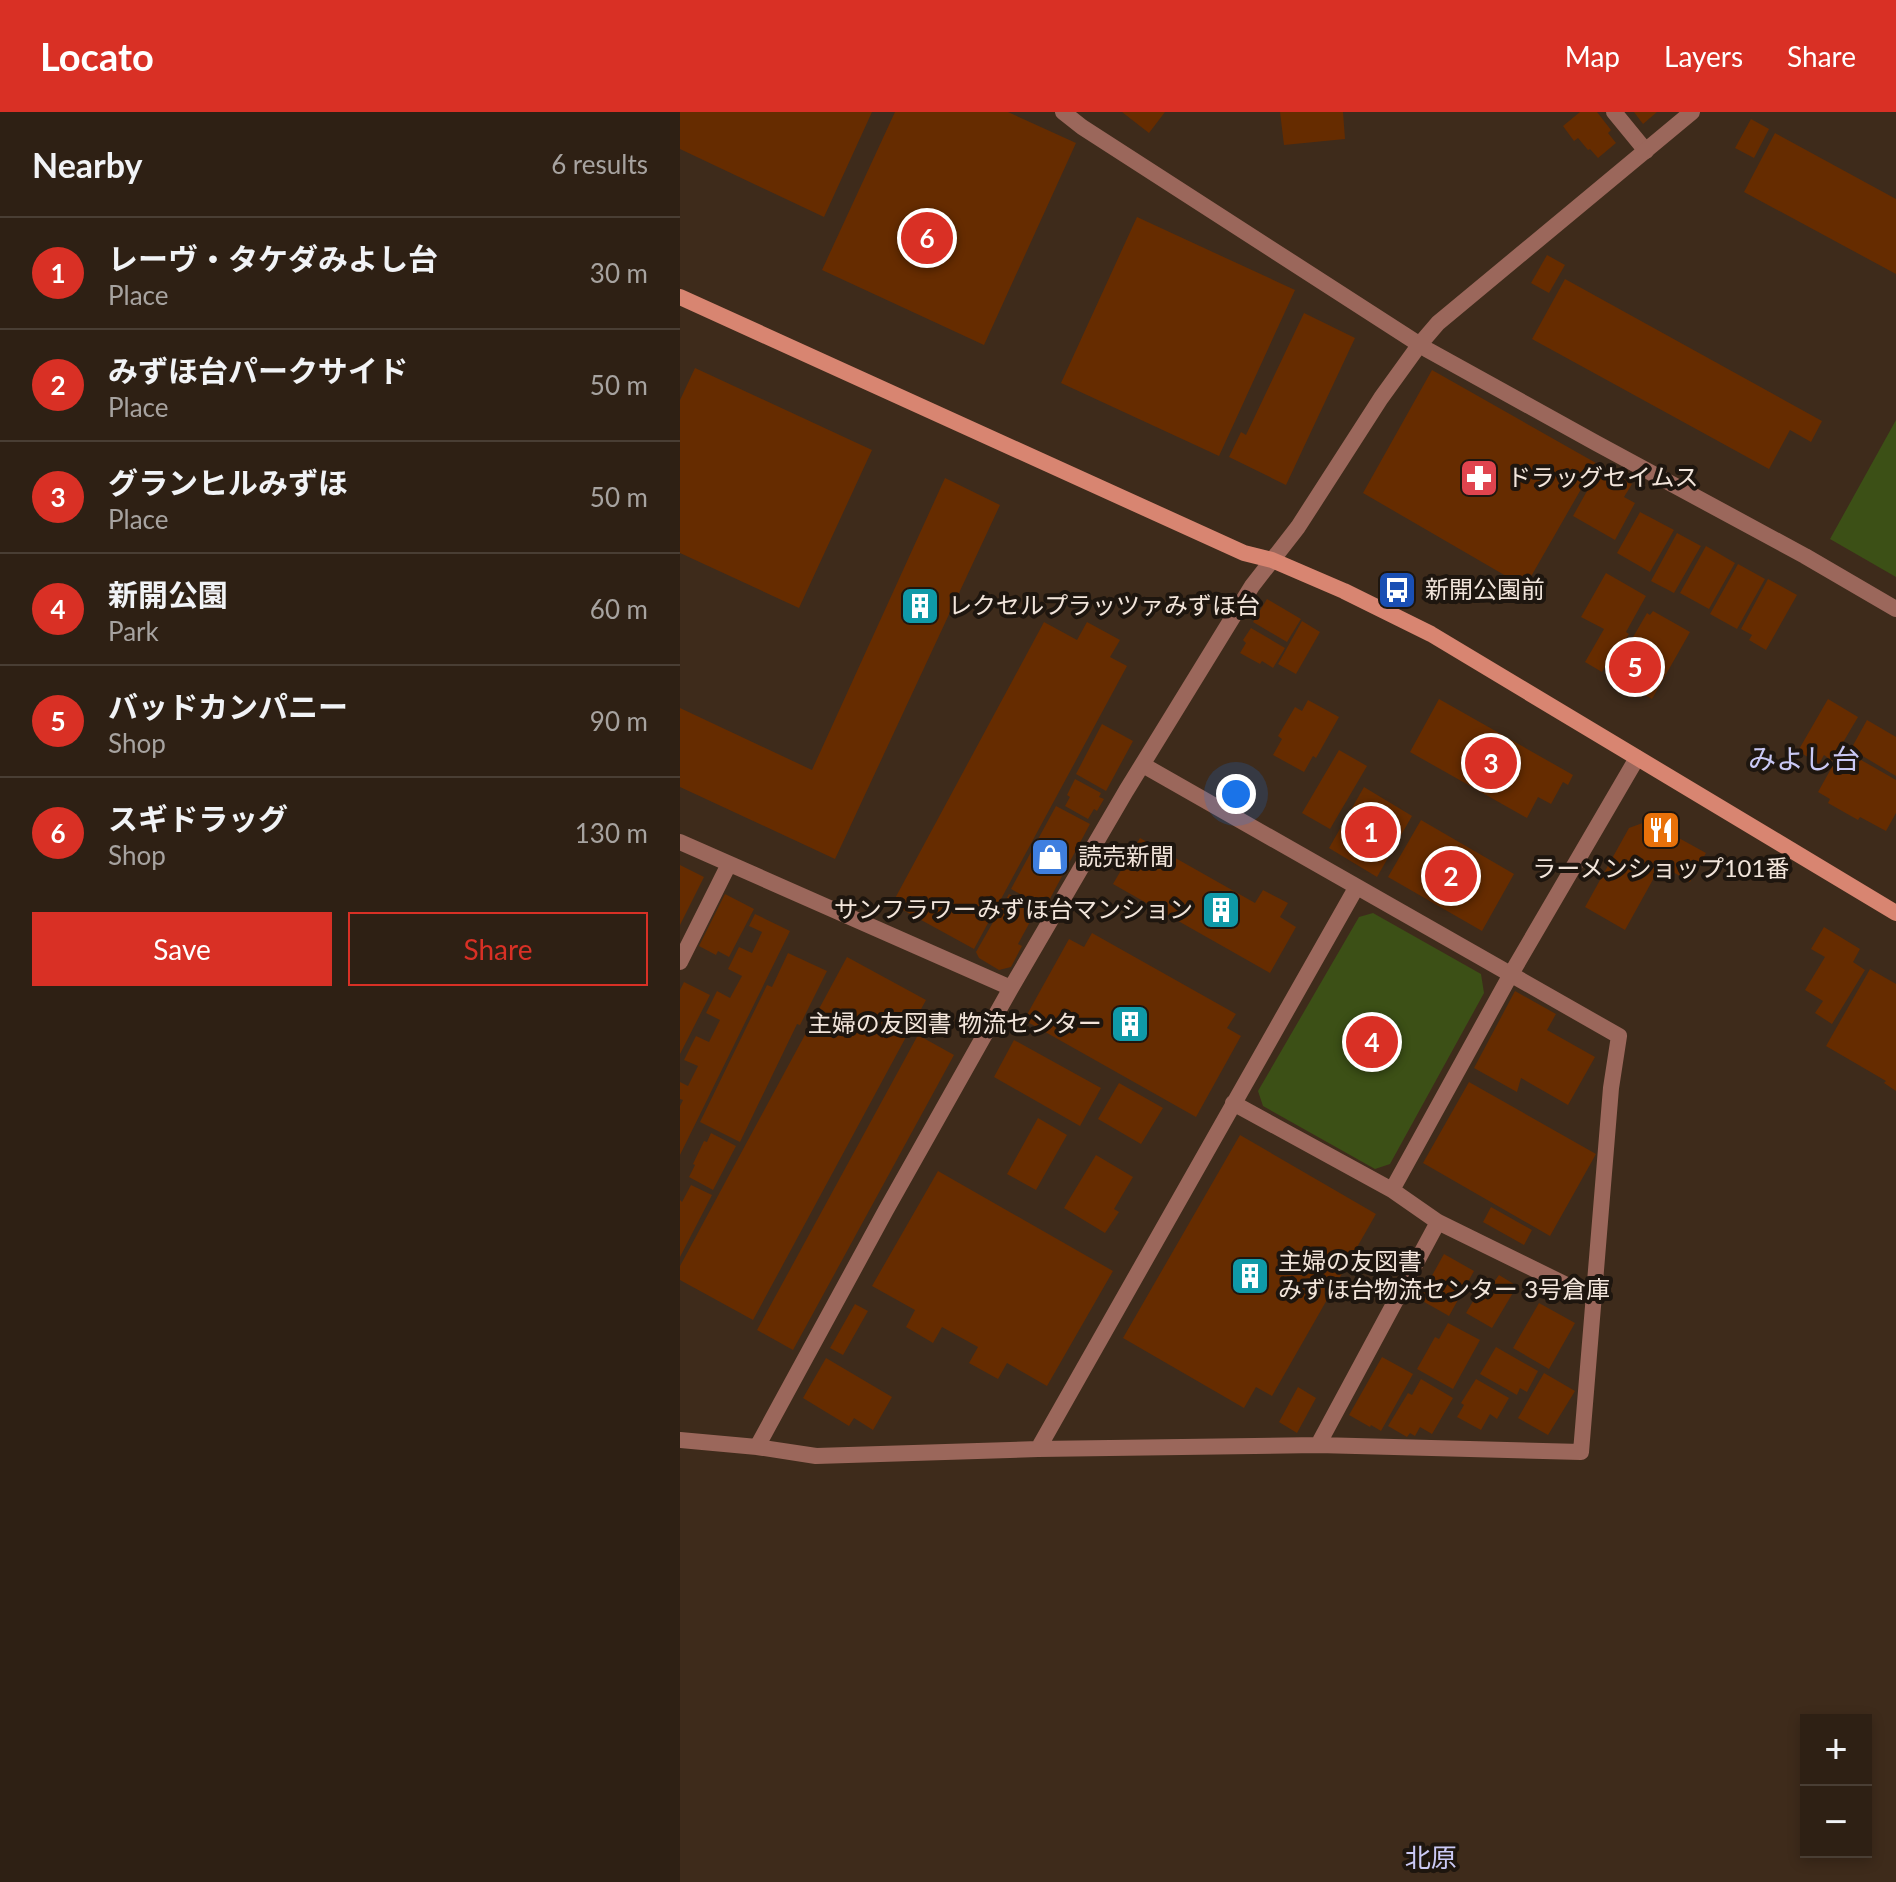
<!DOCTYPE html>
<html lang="en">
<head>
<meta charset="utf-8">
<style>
  body { margin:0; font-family:Lato,"Noto Sans JP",sans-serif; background:#36281d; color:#f1f3f6 }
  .controls { position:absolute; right:24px; bottom:24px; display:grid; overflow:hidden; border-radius:0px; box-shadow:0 4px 12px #0003 }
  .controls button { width:72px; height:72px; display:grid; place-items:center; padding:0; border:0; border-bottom:2px solid #493e34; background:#2e2014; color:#f1f3f6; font:40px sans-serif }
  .you { position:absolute; left:556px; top:682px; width:28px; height:28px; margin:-20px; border:6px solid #fff; border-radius:50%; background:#1a73e8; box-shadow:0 0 0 12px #1a73e833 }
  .badge { display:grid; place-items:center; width:52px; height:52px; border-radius:50%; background:#d93025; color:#fff; font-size:26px; font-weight:700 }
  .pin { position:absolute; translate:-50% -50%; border:4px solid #fff; box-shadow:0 2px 8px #0006 }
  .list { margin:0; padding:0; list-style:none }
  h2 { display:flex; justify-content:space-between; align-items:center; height:104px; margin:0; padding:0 32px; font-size:34px }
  h2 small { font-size:26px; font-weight:400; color:#a7a3a0 }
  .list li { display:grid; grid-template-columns:52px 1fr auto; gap:24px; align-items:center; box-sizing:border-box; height:112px; padding:0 32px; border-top:2px solid #493e34 }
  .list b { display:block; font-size:30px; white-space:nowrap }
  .list p { margin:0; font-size:26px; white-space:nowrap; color:#a7a3a0 }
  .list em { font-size:26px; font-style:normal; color:#a7a3a0 }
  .actions { display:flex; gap:16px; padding:24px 32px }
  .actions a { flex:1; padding:18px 0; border:2px solid #d93025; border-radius:0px; text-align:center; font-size:28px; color:#d93025 }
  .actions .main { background:#d93025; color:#fff }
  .map { position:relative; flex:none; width:1216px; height:1770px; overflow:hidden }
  header { display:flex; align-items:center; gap:48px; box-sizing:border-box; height:112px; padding:0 40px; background:#d93025; color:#fff }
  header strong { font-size:38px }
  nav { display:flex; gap:44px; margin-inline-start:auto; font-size:28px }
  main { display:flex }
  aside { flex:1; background:#2e2014 }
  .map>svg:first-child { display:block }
  .green { fill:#3c5016 }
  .building { fill:#662c00 }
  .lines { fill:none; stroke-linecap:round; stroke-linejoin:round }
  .lane { stroke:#9b675b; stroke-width:16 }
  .street { stroke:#9b675b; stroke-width:16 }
  .secondary { stroke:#d88571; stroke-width:16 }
  .labels { text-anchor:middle; stroke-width:8; stroke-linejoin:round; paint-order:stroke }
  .poi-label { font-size:24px; fill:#f2e5db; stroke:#1e160f; text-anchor:start }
  .neighbourhood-label { font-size:26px; fill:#cac9f5; stroke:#1e160f }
  .quarter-label { font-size:28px; fill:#cac9f5; stroke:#1e160f }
</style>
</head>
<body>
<header>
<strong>Locato</strong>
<nav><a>Map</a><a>Layers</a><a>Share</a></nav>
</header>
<main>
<aside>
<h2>Nearby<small>6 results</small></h2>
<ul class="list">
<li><span class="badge">1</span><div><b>レーヴ・タケダみよし台</b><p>Place</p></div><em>30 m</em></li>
<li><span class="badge">2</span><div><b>みずほ台パークサイド</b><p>Place</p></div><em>50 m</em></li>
<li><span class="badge">3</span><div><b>グランヒルみずほ</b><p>Place</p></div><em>50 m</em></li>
<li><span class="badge">4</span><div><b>新開公園</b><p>Park</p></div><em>60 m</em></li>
<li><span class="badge">5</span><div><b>バッドカンパニー</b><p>Shop</p></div><em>90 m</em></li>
<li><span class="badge">6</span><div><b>スギドラッグ</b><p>Shop</p></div><em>130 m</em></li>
</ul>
<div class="actions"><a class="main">Save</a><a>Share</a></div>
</aside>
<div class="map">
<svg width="1216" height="1770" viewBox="0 0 1216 1770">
  <rect width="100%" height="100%" fill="#3e2b1b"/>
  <path class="green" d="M 1216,308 L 1216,465 L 1150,427 Z
    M 693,801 L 801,862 L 804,881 L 710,1052 L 695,1057 L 583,994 L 578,979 L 679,805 Z"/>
  <path class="building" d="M 0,0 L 192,0 L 144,105 L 0,37 Z
    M 215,0 L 328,0 L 396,31 L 304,233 L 142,158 Z
    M 442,0 L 485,0 L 469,21 Z
    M 600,0 L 663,0 L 665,27 L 604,33 Z
    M 900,0 L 917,0 L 931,18 L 928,21 L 936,31 L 918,46 L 910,37 L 908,38 L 898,26 L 894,29 L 883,14 Z
    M 954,0 L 977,0 L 963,12 Z
    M 1071,7 L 1089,17 L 1074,46 L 1055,36 Z
    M 1095,21 L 1216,87 L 1216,162 L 1064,80 Z
    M 457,105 L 615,178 L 539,344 L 381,271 Z
    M 867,143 L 885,153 L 869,181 L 851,171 Z
    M 885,167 L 1142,309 L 1131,330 L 1110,318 L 1089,357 L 852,227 Z
    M 624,201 L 675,226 L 606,373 L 549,345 L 561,320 L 566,323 Z
    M 15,256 L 192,338 L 119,496 L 0,441 L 0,288 Z
    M 752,258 L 916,351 L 845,475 L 683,381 Z
    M 921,354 L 952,372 L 944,385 L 955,391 L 935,428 L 893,404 Z
    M 265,366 L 320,393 L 155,747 L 0,675 L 0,596 L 132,658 Z
    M 960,400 L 994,418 L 970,460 L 937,441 Z
    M 997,421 L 1021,434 L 994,481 L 971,469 Z
    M 1026,434 L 1055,451 L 1029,497 L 1000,481 Z
    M 1058,452 L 1085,467 L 1057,517 L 1030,502 Z
    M 926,461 L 966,484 L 946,520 L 949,522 L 942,533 L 939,531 L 922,560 L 905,550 L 924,517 L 901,505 Z
    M 1088,467 L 1117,483 L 1086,538 L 1069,528 L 1072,523 L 1061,517 Z
    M 587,487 L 621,507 L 607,530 L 573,510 Z
    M 973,499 L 1010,520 L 972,587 L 935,566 L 938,561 L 934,558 L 967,501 L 970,503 Z
    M 622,509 L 640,520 L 616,562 L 598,552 Z
    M 364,510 L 397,528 L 407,510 L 440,528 L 430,545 L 447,554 L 294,837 L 212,792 Z
    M 571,516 L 605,536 L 593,556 L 582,549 L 580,552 L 560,541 L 566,531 L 563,528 Z
    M 759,587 L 893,663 L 888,673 L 883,670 L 871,692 L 858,685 L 847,706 L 730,640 Z
    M 1148,587 L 1178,605 L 1152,649 L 1144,643 L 1139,652 L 1118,639 Z
    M 628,588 L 659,605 L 636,646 L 633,644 L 624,660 L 593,643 L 602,627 L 598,624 L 615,595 L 622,599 Z
    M 1187,608 L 1216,625 L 1216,664 L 1171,637 Z
    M 422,612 L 453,629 L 426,679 L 396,662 Z
    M 1162,637 L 1216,668 L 1216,701 L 1206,719 L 1180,705 L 1178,708 L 1148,691 L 1150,687 L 1138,680 Z
    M 659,638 L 687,654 L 650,717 L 622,701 Z
    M 395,667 L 421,681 L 419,685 L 424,687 L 417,699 L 414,697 L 408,707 L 385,694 L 390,685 L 387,683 Z
    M 684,675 L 732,704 L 697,765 L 649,736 Z
    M 376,694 L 410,712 L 365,796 L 331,777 Z
    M 741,708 L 834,762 L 802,819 L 708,765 Z
    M 968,709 L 1026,741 L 1010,770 L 981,753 L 945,818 L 905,795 L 949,716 Z
    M 460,726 L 575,791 L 583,778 L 608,791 L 600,805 L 616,815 L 590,861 L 433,772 Z
    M 0,753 L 24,765 L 0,813 Z
    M 45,782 L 74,797 L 49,845 L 38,839 L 36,843 L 19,834 Z
    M 329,782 L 357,797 L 338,832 L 342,834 L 331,855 L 319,858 L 299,846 L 296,840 Z
    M 75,802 L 110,819 L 0,1043 L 0,994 L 3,988 L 0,987 L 0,970 L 8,974 L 18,954 L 4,948 L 16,924 L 29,930 L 40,908 L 26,901 L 37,879 L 50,886 L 62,864 L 48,857 L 59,835 L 72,841 L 82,820 L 69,814 Z
    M 1144,815 L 1180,837 L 1173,850 L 1185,858 L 1152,912 L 1135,901 L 1143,889 L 1125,878 L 1145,845 L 1131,837 Z
    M 412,821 L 556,902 L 547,916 L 561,924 L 516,1005 L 344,908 L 389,827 L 404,835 Z
    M 108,841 L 147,859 L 120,913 L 117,912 L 60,1030 L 20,1010 L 87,873 L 92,875 Z
    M 167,845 L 246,888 L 73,1208 L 0,1168 L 0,1154 Z
    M 1190,857 L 1216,872 L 1216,979 L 1204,971 L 1206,969 L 1146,934 Z
    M 4,870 L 30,883 L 0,942 L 0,878 Z
    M 835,879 L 876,902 L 867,918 L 915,945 L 888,993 L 841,966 L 837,980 L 794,956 Z
    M 238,923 L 274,943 L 113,1238 L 77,1218 Z
    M 334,928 L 421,976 L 400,1014 L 314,965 Z
    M 789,970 L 916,1042 L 870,1124 L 743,1051 Z
    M 439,971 L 483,996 L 461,1032 L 418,1007 Z
    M 358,1006 L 387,1023 L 356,1078 L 327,1062 Z
    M 31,1021 L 56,1034 L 33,1078 L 9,1065 L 15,1053 L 13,1052 L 24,1029 L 27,1030 Z
    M 560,1023 L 696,1102 L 592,1284 L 576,1275 L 564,1296 L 443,1226 Z
    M 416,1043 L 453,1065 L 434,1097 L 439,1100 L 425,1121 L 384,1096 Z
    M 258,1059 L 433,1159 L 367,1274 L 327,1251 L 318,1267 L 289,1251 L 298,1235 L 262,1215 L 253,1231 L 226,1215 L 235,1198 L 192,1174 Z
    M 11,1073 L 32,1083 L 0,1145 L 0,1088 L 2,1090 Z
    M 811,1095 L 852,1118 L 844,1133 L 803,1110 Z
    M 764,1142 L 794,1159 L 769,1204 L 739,1187 Z
    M 819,1163 L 837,1174 L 812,1216 L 786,1201 L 807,1166 L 814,1170 Z
    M 859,1191 L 895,1211 L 869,1257 L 833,1236 Z
    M 175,1192 L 188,1199 L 163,1243 L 150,1236 Z
    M 768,1211 L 800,1228 L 773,1277 L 737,1257 L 755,1225 L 759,1227 Z
    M 816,1235 L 858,1259 L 847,1280 L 840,1276 L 837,1283 L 800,1262 Z
    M 702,1245 L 733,1262 L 701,1319 L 691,1313 L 690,1315 L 669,1303 Z
    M 146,1246 L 212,1285 L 193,1318 L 174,1306 L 169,1314 L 123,1286 Z
    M 864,1261 L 895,1279 L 868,1323 L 838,1306 Z
    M 741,1267 L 773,1286 L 752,1322 L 740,1315 L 735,1324 L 730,1321 L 727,1325 L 708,1314 L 728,1281 L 732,1283 Z
    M 796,1267 L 829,1286 L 817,1307 L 810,1302 L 801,1318 L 777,1305 L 784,1293 L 781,1291 Z
    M 618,1275 L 636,1286 L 617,1321 L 599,1310 Z"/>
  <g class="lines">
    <path class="lane" d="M 934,0 L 966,39"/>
    <path class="street" d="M 383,0 L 402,15 L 748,238 L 916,331 L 1125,444 L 1216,497
      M 0,730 L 331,876
      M 0,850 L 49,752
      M 553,991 L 712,1078 L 758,1110 L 915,1187
      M 712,1078 L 831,862 L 957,646
      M 0,1328 L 77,1335 L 136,1344 L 358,1337 L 638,1333 L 901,1340 L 931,976 L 939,924 L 463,653
      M 638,1333 L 758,1110
      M 77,1335 L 206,1098 L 331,876 L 446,679 L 572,474 L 618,415 L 701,286 L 740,232 L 758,211 L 1012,0
      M 358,1337 L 676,776"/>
    <path class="secondary" d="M 0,185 L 564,441 L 592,448 L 664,479 L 751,522 L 1216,801"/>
  </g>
  <defs>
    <g id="pharmacy-square" transform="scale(2)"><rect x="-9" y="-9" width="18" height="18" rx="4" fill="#e0444e" stroke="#1e160f"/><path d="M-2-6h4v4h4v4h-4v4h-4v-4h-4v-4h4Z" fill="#fff"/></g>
    <g id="bus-square" transform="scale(2)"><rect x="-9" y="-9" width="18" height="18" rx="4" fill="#1a4fb4" stroke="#1e160f"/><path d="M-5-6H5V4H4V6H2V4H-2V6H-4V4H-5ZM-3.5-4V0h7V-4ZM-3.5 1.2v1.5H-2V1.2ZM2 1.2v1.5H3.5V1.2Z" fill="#fff"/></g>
    <g id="building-square" transform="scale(2)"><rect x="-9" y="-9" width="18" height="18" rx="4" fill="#0f9aa8" stroke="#1e160f"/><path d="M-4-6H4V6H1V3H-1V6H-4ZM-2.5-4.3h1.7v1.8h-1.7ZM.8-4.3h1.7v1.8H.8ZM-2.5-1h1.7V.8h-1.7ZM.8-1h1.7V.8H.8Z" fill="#fff"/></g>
    <g id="restaurant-square" transform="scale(2)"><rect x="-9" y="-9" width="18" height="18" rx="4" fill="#e8710a" stroke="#1e160f"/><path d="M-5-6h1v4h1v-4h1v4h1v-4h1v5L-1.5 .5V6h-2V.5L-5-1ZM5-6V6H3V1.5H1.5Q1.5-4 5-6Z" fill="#fff"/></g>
    <g id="shop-square" transform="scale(2)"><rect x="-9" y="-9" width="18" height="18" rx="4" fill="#3f7fe0" stroke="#1e160f"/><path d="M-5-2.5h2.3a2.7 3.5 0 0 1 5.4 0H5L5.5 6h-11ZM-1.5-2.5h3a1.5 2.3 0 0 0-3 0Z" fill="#fff"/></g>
  </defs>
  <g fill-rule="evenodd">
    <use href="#pharmacy-square" x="799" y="366"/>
    <use href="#bus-square" x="717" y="478"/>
    <use href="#building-square" x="240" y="494"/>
    <use href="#restaurant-square" x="981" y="718"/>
    <use href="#shop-square" x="370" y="745"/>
    <use href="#building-square" x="541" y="798"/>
    <use href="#building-square" x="450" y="912"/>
    <use href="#building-square" x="570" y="1164"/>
  </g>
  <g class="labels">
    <g class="poi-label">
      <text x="827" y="374">ドラッグセイムス</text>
      <text x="745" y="486">新開公園前</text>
      <text x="268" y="502">レクセルプラッツァみずほ台</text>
      <text x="398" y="753">読売新聞</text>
      <text x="981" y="765" text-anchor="middle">ラーメンショップ101番</text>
      <text x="513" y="806" text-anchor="end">サンフラワーみずほ台マンション</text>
      <text x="422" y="920" text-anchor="end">主婦の友図書 物流センター</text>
      <text x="598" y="1158">主婦の友図書<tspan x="598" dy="28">みずほ台物流センター 3号倉庫</tspan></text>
    </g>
    <g class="neighbourhood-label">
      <text x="751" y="1755">北原</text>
    </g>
    <g class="quarter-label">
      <text x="1124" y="657">みよし台</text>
    </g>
  </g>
</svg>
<div class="controls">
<button>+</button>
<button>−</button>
</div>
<div class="you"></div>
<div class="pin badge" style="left:691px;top:720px">1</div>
<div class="pin badge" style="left:771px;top:764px">2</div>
<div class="pin badge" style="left:811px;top:651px">3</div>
<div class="pin badge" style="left:692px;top:930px">4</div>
<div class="pin badge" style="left:955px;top:555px">5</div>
<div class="pin badge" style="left:247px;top:126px">6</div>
</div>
</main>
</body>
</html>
